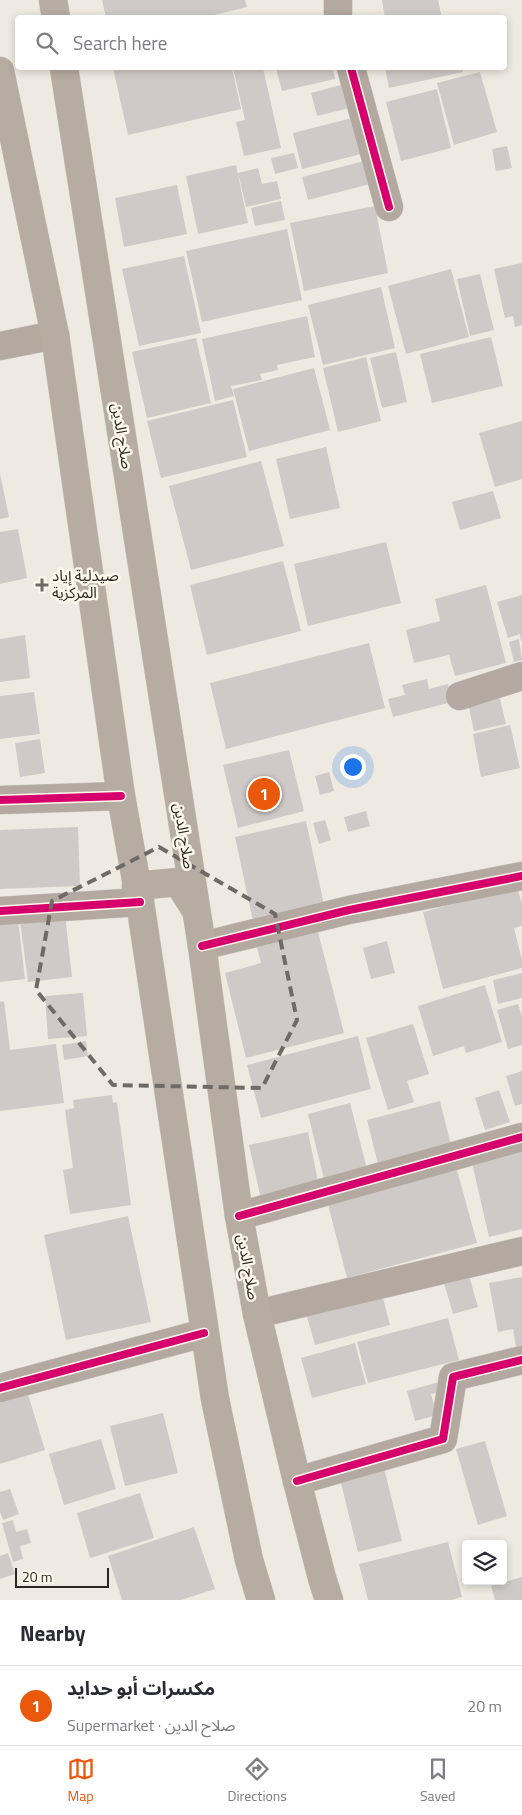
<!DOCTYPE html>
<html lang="en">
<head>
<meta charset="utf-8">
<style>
  body { margin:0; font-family:"Titillium Web","Noto Sans Arabic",sans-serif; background:#f2f2f3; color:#2b2b33 }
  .controls { position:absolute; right:15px; bottom:15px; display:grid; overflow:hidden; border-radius:5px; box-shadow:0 2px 8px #0003 }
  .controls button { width:45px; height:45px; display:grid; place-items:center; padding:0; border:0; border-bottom:1px solid #e1e1e2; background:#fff; color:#2b2b33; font:25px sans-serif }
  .scale { position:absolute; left:15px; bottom:12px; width:94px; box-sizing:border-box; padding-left:5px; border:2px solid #2a2721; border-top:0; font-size:14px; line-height:18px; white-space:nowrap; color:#2a2721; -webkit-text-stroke:4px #fff8ec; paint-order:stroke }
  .you { position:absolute; left:352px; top:766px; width:18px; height:18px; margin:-12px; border:4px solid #fff; border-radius:50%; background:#1a73e8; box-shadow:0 0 0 8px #1a73e833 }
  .badge { display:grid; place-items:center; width:32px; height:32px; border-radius:50%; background:#ea580c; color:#fff; font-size:16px; font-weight:700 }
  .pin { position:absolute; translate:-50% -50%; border:2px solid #fff; box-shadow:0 1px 5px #0006 }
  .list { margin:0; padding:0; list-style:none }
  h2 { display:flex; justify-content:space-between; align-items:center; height:65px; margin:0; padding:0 20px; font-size:21px }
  h2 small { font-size:16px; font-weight:400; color:#7c7c81 }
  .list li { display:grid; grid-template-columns:32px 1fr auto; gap:15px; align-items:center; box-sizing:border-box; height:80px; padding:0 20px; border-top:1px solid #e1e1e2 }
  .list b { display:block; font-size:19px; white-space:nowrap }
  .list p { margin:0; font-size:16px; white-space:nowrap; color:#7c7c81 }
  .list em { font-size:16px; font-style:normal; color:#7c7c81 }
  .icon { flex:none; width:28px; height:28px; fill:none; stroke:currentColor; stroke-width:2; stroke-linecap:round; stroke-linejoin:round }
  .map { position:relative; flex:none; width:522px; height:1600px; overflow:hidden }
  .search { position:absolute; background:#fff; box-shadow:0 2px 8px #0003; left:15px; right:15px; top:15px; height:55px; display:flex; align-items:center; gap:12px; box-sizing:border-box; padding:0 18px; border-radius:5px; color:#7c7c81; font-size:19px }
  .sheet { height:145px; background:#fff }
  nav { display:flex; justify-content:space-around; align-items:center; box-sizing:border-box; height:70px; border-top:1px solid #e1e1e2; background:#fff; font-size:14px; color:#7c7c81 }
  nav a { display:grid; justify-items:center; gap:2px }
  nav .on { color:#ea580c }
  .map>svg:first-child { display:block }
  .building { fill:#cfcac7 }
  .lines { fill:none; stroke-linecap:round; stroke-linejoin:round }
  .minor-casing { stroke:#cac6bf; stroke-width:29 }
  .trunk-casing { stroke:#cac6bf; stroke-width:29 }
  .minor { stroke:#b3a9a0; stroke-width:28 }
  .trunk { stroke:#b6aca1; stroke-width:28 }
  .cycleway-casing { stroke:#fff8ec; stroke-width:11 }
  .cycleway { stroke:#d6006c; stroke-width:8 }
  .marked { fill:none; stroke:#6f6b64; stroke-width:4; stroke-dasharray:10 6; stroke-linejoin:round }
  .poi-dot { fill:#6f6b64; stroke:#fff8ec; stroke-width:2 }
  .labels { text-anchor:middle; stroke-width:5; stroke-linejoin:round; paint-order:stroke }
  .street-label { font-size:15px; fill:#2a2721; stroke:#fff8ec }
  .poi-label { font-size:15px; fill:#2a2721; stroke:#fff8ec; text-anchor:start }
</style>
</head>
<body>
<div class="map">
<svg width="522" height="1600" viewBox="0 0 522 1600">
  <rect width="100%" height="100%" fill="#eeeae1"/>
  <path class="building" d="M 102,0 L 245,0 L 247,7 L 202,18 L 106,18 Z
    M 382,0 L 438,0 L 442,18 L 385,18 Z
    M 113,68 L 232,68 L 241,109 L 128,135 Z
    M 233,68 L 263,68 L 281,148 L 244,156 L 236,122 L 245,120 Z
    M 276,68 L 333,68 L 335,79 L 282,91 Z
    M 385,68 L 462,68 L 463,72 L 389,88 Z
    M 480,72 L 497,132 L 454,145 L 437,83 Z
    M 348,83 L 354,107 L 317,116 L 311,93 Z
    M 437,89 L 451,148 L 401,161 L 386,102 Z
    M 356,117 L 365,153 L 302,169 L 293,133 Z
    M 507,146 L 512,168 L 496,171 L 492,149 Z
    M 294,153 L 298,168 L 275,174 L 271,158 Z
    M 368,160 L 374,183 L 308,200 L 302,177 Z
    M 236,165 L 248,223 L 198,234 L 186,176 Z
    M 258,168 L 262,184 L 277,181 L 281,199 L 246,207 L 238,173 Z
    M 177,185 L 187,234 L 124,247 L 115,198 Z
    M 281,201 L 285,220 L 255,226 L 251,208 Z
    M 375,206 L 388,273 L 304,291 L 290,223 Z
    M 287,229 L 302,300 L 202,322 L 186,251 Z
    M 184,256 L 201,333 L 139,346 L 122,269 Z
    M 522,263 L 522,325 L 515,327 L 513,316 L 505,318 L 494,269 Z
    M 451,269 L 469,337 L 406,354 L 388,286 Z
    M 480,274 L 494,330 L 470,336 L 457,279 Z
    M 381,287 L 395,348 L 323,365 L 308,305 Z
    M 307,316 L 315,357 L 277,365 L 278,370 L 260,374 L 262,380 L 231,386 L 234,396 L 215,401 L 202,339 Z
    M 491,337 L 503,386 L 432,403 L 420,354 Z
    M 196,338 L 211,403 L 147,418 L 132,352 Z
    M 396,352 L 407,402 L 382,408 L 370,358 Z
    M 366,357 L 381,421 L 338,432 L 323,368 Z
    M 314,368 L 330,430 L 249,451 L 233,389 Z
    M 233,400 L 247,457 L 161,478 L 147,421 Z
    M 522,421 L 522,479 L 495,487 L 479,433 Z
    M 326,447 L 340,508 L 290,519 L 276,459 Z
    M 261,461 L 284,546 L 191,570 L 169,486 Z
    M 0,474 L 9,517 L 0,519 Z
    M 493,491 L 501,518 L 460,530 L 452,502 Z
    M 18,529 L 27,578 L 0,584 L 0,532 Z
    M 386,542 L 401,603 L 308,626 L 294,564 Z
    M 283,561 L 301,631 L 207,655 L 190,585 Z
    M 486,585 L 506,663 L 455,676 L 449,655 L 414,663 L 406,630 L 440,621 L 435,599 Z
    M 522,595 L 522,641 L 521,641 L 520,634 L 508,638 L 497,602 Z
    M 25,635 L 30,678 L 0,682 L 0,639 Z
    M 519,639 L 522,660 L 514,662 L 509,642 Z
    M 369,643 L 385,708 L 226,749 L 210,683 Z
    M 427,679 L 429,689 L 448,684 L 452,702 L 393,717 L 388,699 L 405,695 L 402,685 Z
    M 34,692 L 40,734 L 0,739 L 0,696 Z
    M 499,695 L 506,724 L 474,731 L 468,703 Z
    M 510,725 L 520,768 L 481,777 L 473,734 Z
    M 40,739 L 45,773 L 20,777 L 15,743 Z
    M 289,750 L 304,811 L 238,828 L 223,765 Z
    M 329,772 L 334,791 L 320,795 L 315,776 Z
    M 366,811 L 370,826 L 348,832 L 344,817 Z
    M 325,820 L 331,840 L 319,844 L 313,823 Z
    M 306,821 L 324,905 L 253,921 L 235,837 Z
    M 78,827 L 80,886 L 0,889 L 0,830 Z
    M 517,887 L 522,904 L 522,926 L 514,928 L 522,960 L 522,968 L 443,989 L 423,912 Z
    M 65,915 L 72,977 L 28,982 L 20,921 Z
    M 18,920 L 25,979 L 0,982 L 0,923 Z
    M 318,932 L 344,1033 L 246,1058 L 225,973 L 261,963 L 257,947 Z
    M 387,941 L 395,973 L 371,979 L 363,948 Z
    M 522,973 L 522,998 L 498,1004 L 493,980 Z
    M 485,985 L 502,1042 L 466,1053 L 464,1046 L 433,1056 L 418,1006 Z
    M 83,993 L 87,1036 L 48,1039 L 45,996 Z
    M 4,1001 L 10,1050 L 56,1044 L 64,1103 L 0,1111 L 0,1002 Z
    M 518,1004 L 522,1016 L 522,1045 L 508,1049 L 497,1010 Z
    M 413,1024 L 429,1074 L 407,1081 L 414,1102 L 388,1110 L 366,1038 Z
    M 358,1036 L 371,1089 L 261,1118 L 247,1065 Z
    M 86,1041 L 88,1056 L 64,1060 L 62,1045 Z
    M 522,1071 L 522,1104 L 515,1106 L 506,1076 Z
    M 499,1090 L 510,1122 L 485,1130 L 475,1098 Z
    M 112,1095 L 113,1103 L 117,1102 L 131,1205 L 70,1214 L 63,1170 L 73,1168 L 65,1110 L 74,1108 L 73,1100 Z
    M 440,1101 L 452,1149 L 379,1168 L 367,1120 Z
    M 350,1103 L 367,1169 L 324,1179 L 308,1114 Z
    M 308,1132 L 319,1186 L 261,1199 L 249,1145 Z
    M 522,1151 L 522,1229 L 489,1237 L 472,1163 Z
    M 454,1159 L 477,1243 L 347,1278 L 325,1193 Z
    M 128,1216 L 151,1322 L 66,1340 L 44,1235 Z
    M 468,1272 L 478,1307 L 453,1314 L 443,1279 Z
    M 522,1277 L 522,1346 L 516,1347 L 513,1329 L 498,1332 L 489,1283 Z
    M 380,1286 L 390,1325 L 315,1345 L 304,1306 Z
    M 448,1318 L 459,1360 L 368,1383 L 357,1342 Z
    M 355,1343 L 366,1384 L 312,1398 L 301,1358 Z
    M 439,1382 L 441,1392 L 431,1394 L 437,1415 L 415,1421 L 407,1391 Z
    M 27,1391 L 45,1450 L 0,1464 L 0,1400 Z
    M 163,1413 L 178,1473 L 125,1486 L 110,1426 Z
    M 101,1439 L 116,1489 L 64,1505 L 49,1454 Z
    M 485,1441 L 507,1516 L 478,1525 L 456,1449 Z
    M 383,1464 L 402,1541 L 358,1552 L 339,1475 Z
    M 10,1489 L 19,1514 L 3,1520 L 0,1512 L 0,1492 Z
    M 140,1493 L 154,1538 L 90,1558 L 77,1513 Z
    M 13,1520 L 16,1532 L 27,1529 L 31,1543 L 20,1546 L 23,1559 L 13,1562 L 2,1523 Z
    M 194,1527 L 215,1589 L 181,1600 L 122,1600 L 108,1556 Z
    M 448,1542 L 462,1597 L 451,1600 L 368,1600 L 359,1564 Z
    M 8,1553 L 15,1574 L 0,1579 L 0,1556 Z
    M 522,1577 L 522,1600 L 495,1600 L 491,1586 Z"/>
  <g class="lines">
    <g class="minor-casing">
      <path id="minor" d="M 338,18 L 338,0
        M 351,68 L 389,207
        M 0,346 L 55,335
        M 460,696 L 522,676
        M 0,800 L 121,796
        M 0,911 L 140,902
        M 202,946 L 349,910 L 522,876
        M 239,1216 L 522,1137
        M 257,1314 L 522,1251
        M 0,1388 L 204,1333
        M 297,1481 L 443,1439 L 453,1377 L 522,1360"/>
    </g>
    <g class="trunk-casing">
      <path id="trunk" d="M 53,0 L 56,18
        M 64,68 L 202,946 L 239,1216 L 257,1314 L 297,1481 L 322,1578 L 329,1600
        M 0,71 L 55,335 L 121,796 L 140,902 L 215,1399 L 249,1560 L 261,1600
        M 136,886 L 178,882 L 195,909"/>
    </g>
    <use href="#minor" class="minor"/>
    <use href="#trunk" class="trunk"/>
    <g class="cycleway-casing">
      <path id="cycleway" d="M 351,68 L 389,207
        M 0,800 L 121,796
        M 0,911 L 140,902
        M 202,946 L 349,910 L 522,876
        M 239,1216 L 522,1137
        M 0,1388 L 204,1333
        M 297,1481 L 443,1439 L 453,1377 L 522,1360"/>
    </g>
    <use href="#cycleway" class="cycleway"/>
  </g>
  <path class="marked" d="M 159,847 L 275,914 L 297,1020 L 262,1088 L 113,1085 L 36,990 L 52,901 Z"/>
  <path class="poi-dot" d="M39.5 577.5h5v5h5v5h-5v5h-5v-5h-5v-5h5z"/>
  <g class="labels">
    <g class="street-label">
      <text transform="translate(122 436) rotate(81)" y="5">صلاح الدين</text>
      <text transform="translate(184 836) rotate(81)" y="5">صلاح الدين</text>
      <text transform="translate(248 1267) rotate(80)" y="5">صلاح الدين</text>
    </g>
    <g class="poi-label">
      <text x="52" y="581">صيدلية إياد<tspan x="52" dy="17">المركزية</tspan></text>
    </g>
  </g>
</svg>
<div class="controls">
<button><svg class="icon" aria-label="layers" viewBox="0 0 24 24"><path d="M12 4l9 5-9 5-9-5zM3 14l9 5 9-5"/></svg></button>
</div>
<div class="scale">20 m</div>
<div class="you"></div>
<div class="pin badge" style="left:264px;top:794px">1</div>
<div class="search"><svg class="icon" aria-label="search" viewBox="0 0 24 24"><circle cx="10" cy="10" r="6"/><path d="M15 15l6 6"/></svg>Search here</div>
</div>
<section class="sheet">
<h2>Nearby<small></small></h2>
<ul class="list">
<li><span class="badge">1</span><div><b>مكسرات أبو حدايد</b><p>Supermarket · صلاح الدين</p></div><em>20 m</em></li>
</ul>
</section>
<nav>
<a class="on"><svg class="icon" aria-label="map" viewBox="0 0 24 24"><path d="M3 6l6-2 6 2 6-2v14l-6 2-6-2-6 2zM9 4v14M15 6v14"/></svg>Map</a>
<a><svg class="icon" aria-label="directions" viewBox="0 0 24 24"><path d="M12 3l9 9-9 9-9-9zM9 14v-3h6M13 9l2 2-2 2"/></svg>Directions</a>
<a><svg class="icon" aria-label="saved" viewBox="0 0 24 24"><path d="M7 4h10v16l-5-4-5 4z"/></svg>Saved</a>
</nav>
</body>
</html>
